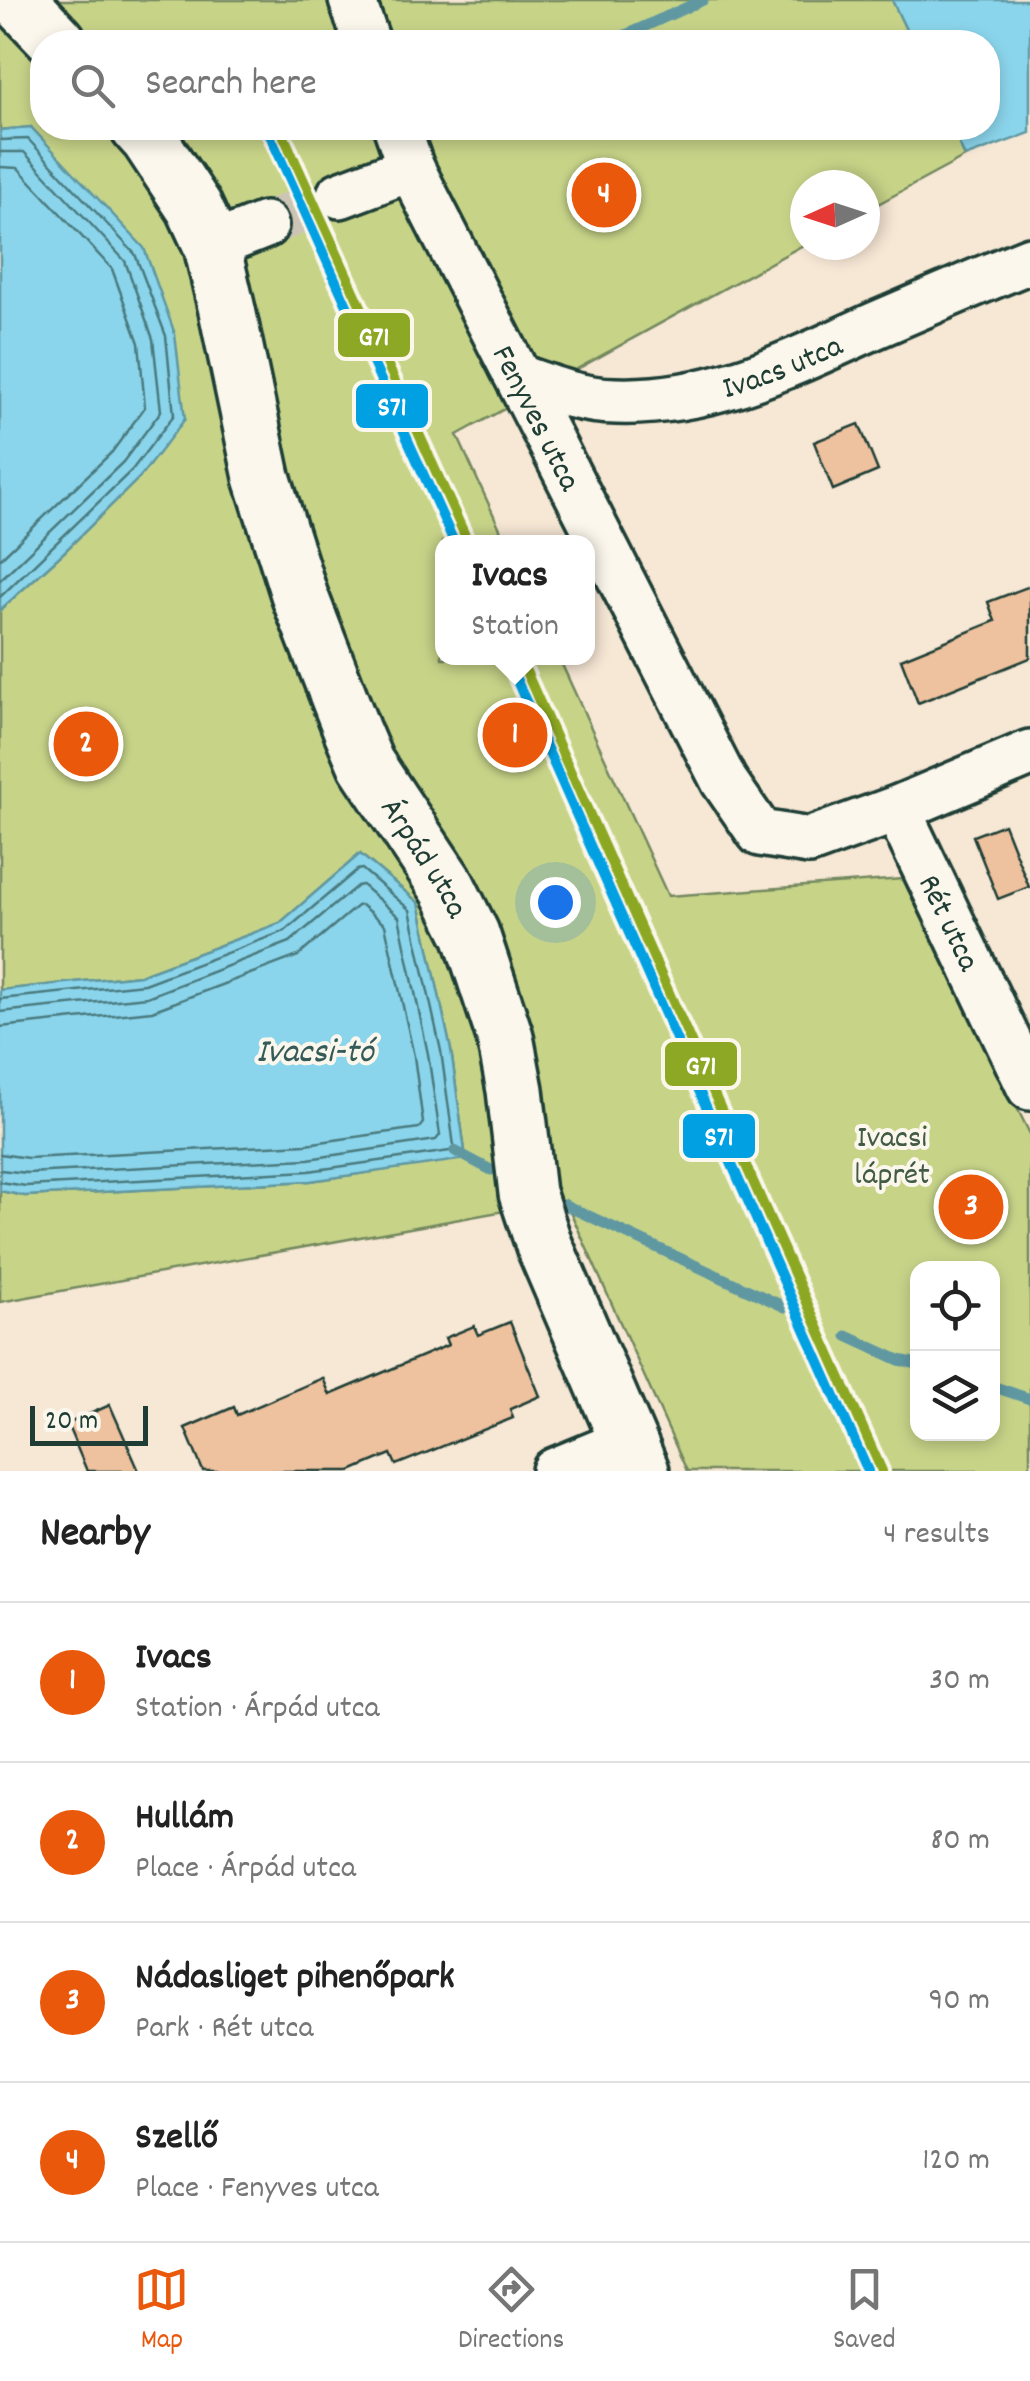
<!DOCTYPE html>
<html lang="en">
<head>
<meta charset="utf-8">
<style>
  body { margin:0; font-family:Dekko,sans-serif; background:#f6f6f6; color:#222 }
  .controls { position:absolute; right:30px; bottom:30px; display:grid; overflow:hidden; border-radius:20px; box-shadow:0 5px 15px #0003 }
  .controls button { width:90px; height:90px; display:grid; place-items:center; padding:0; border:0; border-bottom:2px solid #e0e0e0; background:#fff; color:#222; font:50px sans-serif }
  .compass { position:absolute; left:790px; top:170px; width:90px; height:90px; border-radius:50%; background:#fff; box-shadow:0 5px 15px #0003; rotate:267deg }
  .scale { position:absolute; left:30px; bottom:25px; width:118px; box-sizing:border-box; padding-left:10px; border:5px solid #1f3d34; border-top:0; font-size:28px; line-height:35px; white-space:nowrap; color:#1f3d34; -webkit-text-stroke:8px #fbf7ec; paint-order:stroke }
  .you { position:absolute; left:555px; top:902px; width:35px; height:35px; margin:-25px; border:8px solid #fff; border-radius:50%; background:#1a73e8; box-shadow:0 0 0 15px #1a73e833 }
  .badge { display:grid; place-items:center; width:65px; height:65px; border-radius:50%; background:#ea580c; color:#fff; font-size:32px; font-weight:700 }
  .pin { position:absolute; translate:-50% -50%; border:5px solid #fff; box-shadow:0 2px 10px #0006 }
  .popup { position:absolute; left:435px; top:535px; width:160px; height:130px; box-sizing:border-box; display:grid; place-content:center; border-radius:20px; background:#fff; filter:drop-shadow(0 2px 8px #0005); font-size:32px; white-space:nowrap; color:#767676 }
  .popup b { font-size:38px; color:#222 }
  .popup::after { content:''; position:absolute; left:50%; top:100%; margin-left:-20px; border:20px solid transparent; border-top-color:#fff }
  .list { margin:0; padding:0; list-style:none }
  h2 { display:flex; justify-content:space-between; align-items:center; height:130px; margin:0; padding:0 40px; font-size:42px }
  h2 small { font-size:32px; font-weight:400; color:#767676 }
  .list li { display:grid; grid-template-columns:65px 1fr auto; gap:30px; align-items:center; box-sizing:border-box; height:160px; padding:0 40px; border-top:2px solid #e0e0e0 }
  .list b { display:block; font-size:38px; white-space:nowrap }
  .list p { margin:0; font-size:32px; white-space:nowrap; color:#767676 }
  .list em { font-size:32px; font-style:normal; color:#767676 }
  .icon { flex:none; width:55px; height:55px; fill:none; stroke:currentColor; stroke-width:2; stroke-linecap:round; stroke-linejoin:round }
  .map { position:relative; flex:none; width:1030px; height:1471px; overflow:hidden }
  .search { position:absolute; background:#fff; box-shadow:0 5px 15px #0003; left:30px; right:30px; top:30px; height:110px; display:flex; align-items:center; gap:25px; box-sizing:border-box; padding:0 35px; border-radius:40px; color:#767676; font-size:38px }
  .sheet { height:770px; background:#fff }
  nav { display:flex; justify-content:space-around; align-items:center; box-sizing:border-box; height:140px; border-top:2px solid #e0e0e0; background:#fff; font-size:28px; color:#767676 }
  nav a { display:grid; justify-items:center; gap:5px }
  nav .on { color:#ea580c }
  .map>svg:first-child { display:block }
  .green { fill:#c7d488; stroke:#73885e; stroke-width:2.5; fill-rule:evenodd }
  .water { fill:#8bd5ec; stroke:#6098a2; stroke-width:2.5 }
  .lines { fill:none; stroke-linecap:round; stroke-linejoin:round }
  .shore { stroke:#4a7a7e; stroke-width:2.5 }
  .stream { stroke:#6098a2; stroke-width:11 }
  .building { fill:#efc29f; stroke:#1f3d34; stroke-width:2.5 }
  .minor-tunnel { stroke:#ccc5b5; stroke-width:45; stroke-dasharray:45 22; stroke-linecap:butt }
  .minor-casing { stroke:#1f3d34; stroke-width:52 }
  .tertiary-casing { stroke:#1f3d34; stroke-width:62 }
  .minor { stroke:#fbf7ec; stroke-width:45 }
  .tertiary { stroke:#fbf7ec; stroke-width:55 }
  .rail-1-casing { stroke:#fbf7ec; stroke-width:18 }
  .rail-2-casing { stroke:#fbf7ec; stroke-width:18 }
  .rail-1 { stroke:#8ca824; stroke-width:10 }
  .rail-2 { stroke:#00a0e3; stroke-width:10 }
  .labels { text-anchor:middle; stroke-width:8; stroke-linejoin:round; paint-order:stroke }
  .street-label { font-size:32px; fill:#1f3d34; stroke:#fbf7ec }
  .park-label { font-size:32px; fill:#415b45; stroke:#fbf7ec }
  .water-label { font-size:35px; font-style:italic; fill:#355b59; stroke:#fbf7ec }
  .line-badge { stroke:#fbf7ec; stroke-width:4 }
  .badge-label { font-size:28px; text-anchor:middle; font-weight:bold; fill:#fff }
</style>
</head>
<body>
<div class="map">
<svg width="1030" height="1471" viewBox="0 0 1030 1471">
  <rect width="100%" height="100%" fill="#f7e7d5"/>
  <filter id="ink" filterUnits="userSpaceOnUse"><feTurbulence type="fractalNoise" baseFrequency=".01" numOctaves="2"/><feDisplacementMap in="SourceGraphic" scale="20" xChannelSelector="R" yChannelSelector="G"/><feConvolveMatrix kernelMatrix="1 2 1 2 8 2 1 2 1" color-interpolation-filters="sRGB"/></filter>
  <g filter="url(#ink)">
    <path class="green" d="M 0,0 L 892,0 L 912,42 L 42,42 L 42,128 L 952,128 L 965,157 L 865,211 L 865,185 L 805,185 L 805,244 L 457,435 L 506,542 L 442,542 L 442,658 L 559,658 L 668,896 L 903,879 L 1030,1134 L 1030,1471 L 687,1471 L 565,1200 L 0,1302 L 0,1191 L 25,1196 L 310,1181 L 466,1158 L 451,1050 L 419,903 L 360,854 L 280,923 L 140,975 L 0,990 L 0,610 L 63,553 L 140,477 L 184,419 L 31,127 L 0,130 ZM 918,1268 L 992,1268 L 992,1434 L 918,1434 Z"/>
    <path class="water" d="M 892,0 L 1030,0 L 1030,133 L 965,157 L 952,128 L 988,128 L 988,42 L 912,42 Z
      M 31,127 L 144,248 L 175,334 L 185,419 L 140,477 L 63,553 L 0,610 L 0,130 Z
      M 360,854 L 419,903 L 451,1050 L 466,1159 L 310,1181 L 25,1196 L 0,1191 L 0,990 L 140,975 L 280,923 Z"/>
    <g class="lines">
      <path class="shore" d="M 0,140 L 28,139 L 135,254 L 166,336 L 174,415 L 132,470 L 0,597
        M 0,152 L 24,152 L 125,261 L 153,339 L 161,411 L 123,462 L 0,580
        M 0,167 L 18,168 L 112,269 L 139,343 L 145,407 L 112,452 L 0,559
        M 0,999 L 144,984 L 285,931 L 357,870 L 362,869 L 410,910 L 441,1051 L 454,1146 L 450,1151 L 309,1171 L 26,1186 L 0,1182
        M 0,1012 L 147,997 L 290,942 L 357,886 L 362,885 L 399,917 L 428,1054 L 440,1135 L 436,1140 L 308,1159 L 27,1173 L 0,1170
        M 0,1027 L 152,1011 L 298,956 L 357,906 L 361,905 L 385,925 L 414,1056 L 423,1123 L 419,1128 L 306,1144 L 28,1158 L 0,1154"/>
      <path class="stream" d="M 610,42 L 703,0
        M 455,1151 L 491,1170
        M 563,1204 L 785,1307
        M 847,1336 L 899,1360 L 918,1364
        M 992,1386 L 1030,1399"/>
    </g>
    <path class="building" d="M 859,424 L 878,471 L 833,490 L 814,442 Z
      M 1030,586 L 1030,658 L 918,703 L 901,659 L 995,621 L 988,602 Z
      M 1004,824 L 1029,887 L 998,899 L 973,836 Z
      M 510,1322 L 540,1396 L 510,1409 L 513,1418 L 396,1465 L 391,1454 L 351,1471 L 203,1471 L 185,1428 L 234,1407 L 237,1415 L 323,1378 L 330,1395 L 448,1345 L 445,1338 L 474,1326 L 478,1335 Z
      M 110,1405 L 139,1471 L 87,1471 L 67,1424 Z"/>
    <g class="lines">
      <path class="minor-tunnel" d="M 265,225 L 340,195"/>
      <g class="minor-casing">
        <g id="minor">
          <path d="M 352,0 L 367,42"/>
          <path id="s1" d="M 397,128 L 411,168 L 724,781 L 760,833 L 809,841 L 897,809 L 1030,753"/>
          <path d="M 340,195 L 411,168"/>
          <path d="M 212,246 L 265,225"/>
          <path id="s2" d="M 520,378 C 551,389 582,401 616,401 C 712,404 790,364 876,325 C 927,303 978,281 1030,260"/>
          <path id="s3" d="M 897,809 L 1030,1087"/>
          <path d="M 555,1471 L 628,1441"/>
        </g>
      </g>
      <g class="tertiary-casing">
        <g id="tertiary">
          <path d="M 18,0 L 58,42"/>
          <path id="s4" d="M 139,128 L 149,139 L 194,207 L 212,246 L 227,310 L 262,477 L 300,597 L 352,731 L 366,764 L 448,888 L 471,934 L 505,1037 L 515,1090 L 527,1193 L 544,1245 L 641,1471"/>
        </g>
      </g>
      <use href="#minor" class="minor"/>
      <use href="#tertiary" class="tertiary"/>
      <g class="rail-1-casing">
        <path id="rail-1" d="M 280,128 L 468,542
          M 520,658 L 882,1471"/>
      </g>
      <g class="rail-2-casing">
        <path id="rail-2" d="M 269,133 L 454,542
          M 509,663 L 868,1471"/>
      </g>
      <use href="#rail-1" class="rail-1"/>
      <use href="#rail-2" class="rail-2"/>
    </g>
  </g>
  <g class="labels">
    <g class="street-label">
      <text dy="11" stroke="none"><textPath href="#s2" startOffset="270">Ivacs utca</textPath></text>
      <text dy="11" stroke="none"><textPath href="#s1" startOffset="322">Fenyves utca</textPath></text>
      <text dy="11" stroke="none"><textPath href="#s4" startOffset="792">Árpád utca</textPath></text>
      <text dy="11" stroke="none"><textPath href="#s3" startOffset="125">Rét utca</textPath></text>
    </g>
    <g class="park-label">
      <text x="892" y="1146">Ivacsi<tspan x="892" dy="37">láprét</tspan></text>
    </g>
    <g class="water-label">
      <text x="315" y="1061">Ivacsi-tó</text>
    </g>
  </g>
  <g class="line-badge">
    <rect x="336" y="311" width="76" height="48" rx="10" fill="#8ca824"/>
    <rect x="354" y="382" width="76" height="48" rx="10" fill="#00a0e3"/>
    <rect x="663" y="1040" width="76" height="48" rx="10" fill="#8ca824"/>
    <rect x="681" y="1112" width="76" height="48" rx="10" fill="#00a0e3"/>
  </g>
  <g class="badge-label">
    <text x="374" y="345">G71</text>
    <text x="392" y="415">S71</text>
    <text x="701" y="1074">G71</text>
    <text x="719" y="1145">S71</text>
  </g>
</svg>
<div class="controls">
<button><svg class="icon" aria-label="locate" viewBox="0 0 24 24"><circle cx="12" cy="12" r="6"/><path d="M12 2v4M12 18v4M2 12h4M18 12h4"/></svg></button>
<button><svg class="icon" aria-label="layers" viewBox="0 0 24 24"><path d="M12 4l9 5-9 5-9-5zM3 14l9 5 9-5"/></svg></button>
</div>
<svg class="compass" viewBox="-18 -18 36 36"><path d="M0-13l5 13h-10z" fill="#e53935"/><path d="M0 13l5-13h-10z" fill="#767676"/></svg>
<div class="scale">20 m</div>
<div class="you"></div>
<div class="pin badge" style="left:515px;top:735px">1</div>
<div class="popup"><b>Ivacs</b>Station</div>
<div class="pin badge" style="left:86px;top:744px">2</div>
<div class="pin badge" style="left:971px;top:1207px">3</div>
<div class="pin badge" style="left:604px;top:195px">4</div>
<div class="search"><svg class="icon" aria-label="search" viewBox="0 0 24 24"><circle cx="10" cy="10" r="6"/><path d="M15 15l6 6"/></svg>Search here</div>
</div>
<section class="sheet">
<h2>Nearby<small>4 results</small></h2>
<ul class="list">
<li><span class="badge">1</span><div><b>Ivacs</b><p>Station · Árpád utca</p></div><em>30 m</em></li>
<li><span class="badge">2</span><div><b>Hullám</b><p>Place · Árpád utca</p></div><em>80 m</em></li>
<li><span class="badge">3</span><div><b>Nádasliget pihenőpark</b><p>Park · Rét utca</p></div><em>90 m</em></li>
<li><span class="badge">4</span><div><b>Szellő</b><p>Place · Fenyves utca</p></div><em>120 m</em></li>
</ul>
</section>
<nav>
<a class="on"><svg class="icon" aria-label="map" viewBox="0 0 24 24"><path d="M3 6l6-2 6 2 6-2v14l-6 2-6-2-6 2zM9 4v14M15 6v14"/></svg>Map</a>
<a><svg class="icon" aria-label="directions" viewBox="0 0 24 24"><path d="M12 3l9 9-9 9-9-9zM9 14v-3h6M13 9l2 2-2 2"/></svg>Directions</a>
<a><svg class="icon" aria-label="saved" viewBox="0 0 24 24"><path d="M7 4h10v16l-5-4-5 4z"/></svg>Saved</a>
</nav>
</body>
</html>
